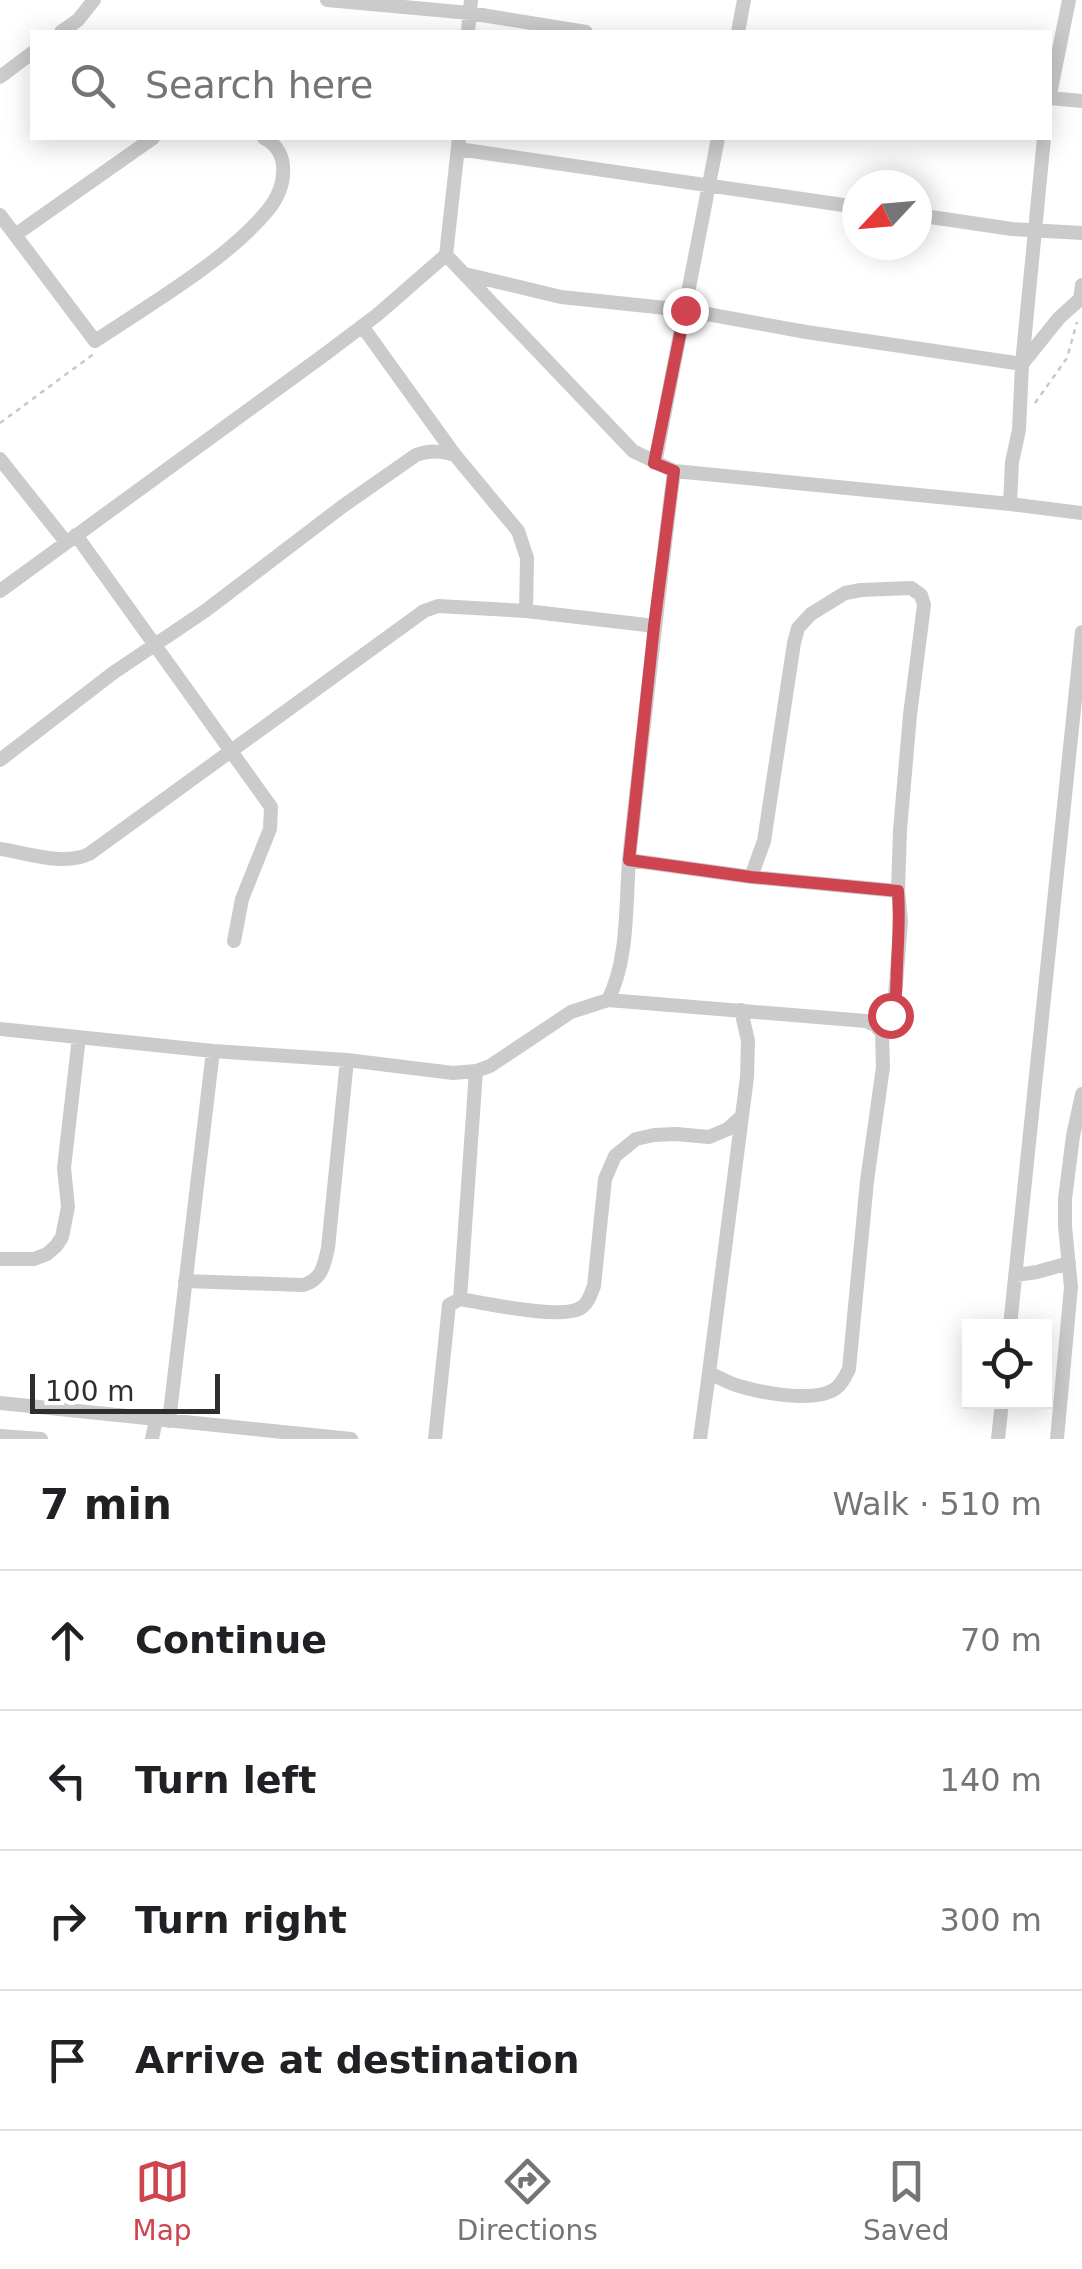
<!DOCTYPE html>
<html lang="en">
<head>
<meta charset="utf-8">
<style>
  body { margin:0; font-family:"DejaVu Sans",sans-serif; background:#f6f6f6; color:#202124 }
  .controls { position:absolute; right:30px; bottom:30px; display:grid; overflow:hidden; border-radius:0px; box-shadow:0 5px 25px #0003 }
  .controls button { width:90px; height:90px; display:grid; place-items:center; padding:0; border:0; border-bottom:2px solid #e0e0e0; background:#fff; color:#202124; font:50px sans-serif }
  .compass { position:absolute; left:842px; top:170px; width:90px; height:90px; border-radius:50%; background:#fff; box-shadow:0 5px 25px #0003; rotate:244deg }
  .scale { position:absolute; left:30px; bottom:25px; width:190px; box-sizing:border-box; padding-left:10px; border:5px solid #2e2e2e; border-top:0; font-size:28px; line-height:35px; white-space:nowrap; color:#2e2e2e; -webkit-text-stroke:8px #fff; paint-order:stroke }
  .stop { position:absolute; width:30px; height:30px; margin:-22px; border:8px solid #cf454f; border-radius:50%; background:#fff }
  .stop.end { background:#cf454f; border-color:#fff; box-shadow:0 2px 10px #0008 }
  .list { margin:0; padding:0; list-style:none }
  h2 { display:flex; justify-content:space-between; align-items:center; height:130px; margin:0; padding:0 40px; font-size:42px }
  h2 small { font-size:32px; font-weight:400; color:#757577 }
  .list li { display:grid; grid-template-columns:65px 1fr auto; gap:30px; align-items:center; box-sizing:border-box; height:140px; padding:0 40px; border-top:2px solid #e0e0e0 }
  .list b { display:block; font-size:38px; white-space:nowrap }
  .list em { font-size:32px; font-style:normal; color:#757577 }
  .icon { flex:none; width:55px; height:55px; fill:none; stroke:currentColor; stroke-width:2; stroke-linecap:round; stroke-linejoin:round }
  .map { position:relative; flex:none; width:1082px; height:1439px; overflow:hidden }
  .search { position:absolute; background:#fff; box-shadow:0 5px 25px #0003; left:30px; right:30px; top:30px; height:110px; display:flex; align-items:center; gap:25px; box-sizing:border-box; padding:0 35px; border-radius:0px; color:#757577; font-size:38px }
  .sheet { height:690px; background:#fff }
  nav { display:flex; justify-content:space-around; align-items:center; box-sizing:border-box; height:140px; border-top:2px solid #e0e0e0; background:#fff; font-size:28px; color:#757577 }
  nav a { display:grid; justify-items:center; gap:5px }
  nav .on { color:#cf454f }
  .map>svg:first-child { display:block }
  .lines { fill:none; stroke-linecap:round; stroke-linejoin:round }
  .path { stroke:#c8c8c8; stroke-width:2.5; stroke-dasharray:5 5; stroke-linecap:butt }
  .minor { stroke:#cbcbcb; stroke-width:14 }
  .route { stroke:#cf454f; stroke-width:12 }
</style>
</head>
<body>
<div class="map">
<svg width="1082" height="1439" viewBox="0 0 1082 1439">
  <rect width="100%" height="100%" fill="#fff"/>
  <g class="lines">
    <path class="path" d="M 1035,403 L 1067,358 L 1077,322
      M 0,423 L 95,353"/>
    <path class="minor" d="M 327,0 L 470,13 L 586,32
      M 61,32 L 78,20 L 94,0
      M 468,32 L 471,0
      M 738,32 L 744,0
      M 0,77 L 32,53
      M 1050,94 L 1069,0
      M 1050,98 L 1082,101
      M 1044,138 L 1022,364 L 1059,318 L 1080,299 L 1082,285
      M 458,149 L 857,207
      M 0,215 L 95,341 C 149,305 227,260 268,210 C 286,188 292,152 264,138
      M 917,215 L 1012,229 L 1082,233
      M 15,235 L 153,138
      M 446,255 L 459,138
      M 465,274 L 561,297 L 685,310 L 806,332 L 1022,364 L 1019,430 L 1012,462 L 1010,504
      M 455,455 L 518,531 L 527,558 L 526,611
      M 0,459 L 66,542
      M 655,463 L 718,138
      M 76,535 L 271,807 L 270,829 L 242,899 L 234,941
      M 0,591 L 324,355 L 377,315 L 446,255 L 633,451 L 674,471 L 1010,504 L 1082,513
      M 0,760 L 113,673 L 205,611 L 343,506 L 416,455 C 430,450 440,451 455,455 L 362,326
      M 0,849 C 28,853 63,866 89,854 L 424,611 L 438,606 L 526,611 L 655,626
      M 629,860 L 751,877 L 898,891 L 901,922 L 894,1008 L 891,1015 L 875,1025
      M 751,877 L 764,841 L 794,643 L 798,628 L 811,614 L 845,593 L 861,590 L 911,588 L 921,595 L 924,605 L 910,715 L 900,830 L 898,891
      M 608,1000 L 866,1021 L 875,1025 L 882,1033 L 883,1067 L 867,1181 L 849,1369 C 845,1377 842,1384 835,1389 C 814,1403 762,1393 739,1386 C 728,1383 719,1377 709,1373 L 700,1439
      M 0,1029 L 213,1051 L 347,1060 L 453,1073 L 476,1071 L 490,1066 L 571,1012 L 608,1000 C 630,958 625,896 630,850 C 644,723 658,597 674,471
      M 0,1259 L 34,1259 L 47,1254 L 56,1246 L 62,1237 L 68,1207 L 64,1168 L 79,1037
      M 1016,1275 L 1037,1272 L 1069,1263
      M 185,1281 L 303,1285 C 322,1280 324,1265 328,1248 L 347,1060
      M 460,1299 L 476,1071
      M 1010,1326 L 1082,632
      M 709,1373 L 747,1077 L 748,1041 L 741,1010
      M 0,1403 L 351,1439
      M 169,1421 L 213,1051
      M 0,1436 L 41,1439
      M 152,1439 L 156,1419
      M 435,1439 L 449,1305 L 460,1299 C 484,1303 565,1321 582,1307 C 589,1302 591,1293 594,1286 L 605,1179 L 615,1156 L 636,1139 L 654,1135 L 676,1134 L 709,1137 L 728,1129 L 742,1116
      M 998,1439 L 1002,1402
      M 1057,1439 L 1071,1287 L 1065,1226 L 1065,1199 L 1073,1136 L 1082,1094"/>
  </g>
  <g class="lines">
    <path class="route" d="M 685,310 L 654,463 L 674,471 L 654,626 L 629,860 L 751,877 L 898,891 C 900,917 898,940 897,966 C 896,983 898,1000 890,1015"/>
  </g>
</svg>
<div class="controls">
<button><svg class="icon" aria-label="locate" viewBox="0 0 24 24"><circle cx="12" cy="12" r="6"/><path d="M12 2v4M12 18v4M2 12h4M18 12h4"/></svg></button>
</div>
<svg class="compass" viewBox="-18 -18 36 36"><path d="M0-13l5 13h-10z" fill="#e53935"/><path d="M0 13l5-13h-10z" fill="#757577"/></svg>
<div class="scale">100 m</div>
<div class="stop" style="left:890px;top:1015px"></div>
<div class="stop end" style="left:685px;top:310px"></div>
<div class="search"><svg class="icon" aria-label="search" viewBox="0 0 24 24"><circle cx="10" cy="10" r="6"/><path d="M15 15l6 6"/></svg>Search here</div>
</div>
<section class="sheet">
<h2>7 min<small>Walk · 510 m</small></h2>
<ul class="list">
<li><svg class="icon" aria-label="ahead" viewBox="0 0 24 24"><path d="M12 20V5M6 11l6-6 6 6"/></svg><div><b>Continue</b></div><em>70 m</em></li>
<li><svg class="icon" aria-label="left" viewBox="0 0 24 24"><path d="M17 20v-9H6M10 6l-5 5 5 5"/></svg><div><b>Turn left</b></div><em>140 m</em></li>
<li><svg class="icon" aria-label="right" viewBox="0 0 24 24"><path d="M7 20v-9h11M14 6l5 5-5 5"/></svg><div><b>Turn right</b></div><em>300 m</em></li>
<li><svg class="icon" aria-label="arrive" viewBox="0 0 24 24"><path d="M6 21V4h12l-3 4 3 4H6"/></svg><div><b>Arrive at destination</b></div></li>
</ul>
</section>
<nav>
<a class="on"><svg class="icon" aria-label="map" viewBox="0 0 24 24"><path d="M3 6l6-2 6 2 6-2v14l-6 2-6-2-6 2zM9 4v14M15 6v14"/></svg>Map</a>
<a><svg class="icon" aria-label="directions" viewBox="0 0 24 24"><path d="M12 3l9 9-9 9-9-9zM9 14v-3h6M13 9l2 2-2 2"/></svg>Directions</a>
<a><svg class="icon" aria-label="saved" viewBox="0 0 24 24"><path d="M7 4h10v16l-5-4-5 4z"/></svg>Saved</a>
</nav>
</body>
</html>
